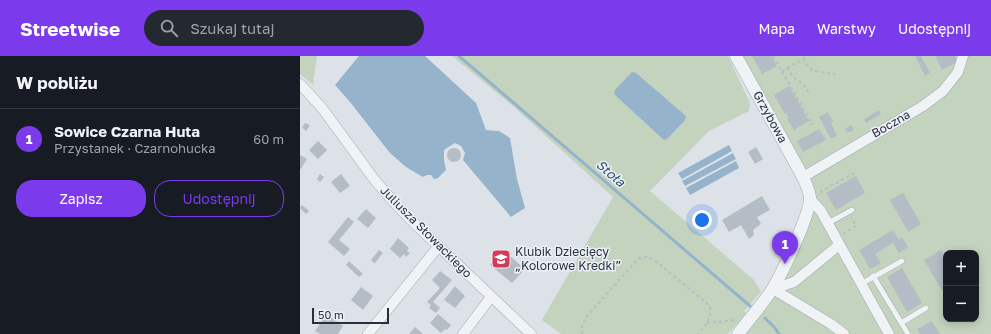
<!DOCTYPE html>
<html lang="pl">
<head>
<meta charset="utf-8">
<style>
  body { margin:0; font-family:"Golos Text",sans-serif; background:#242831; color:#f1f3f6 }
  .controls { position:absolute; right:12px; bottom:12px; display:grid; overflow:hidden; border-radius:8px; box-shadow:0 2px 10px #0003 }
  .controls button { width:36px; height:36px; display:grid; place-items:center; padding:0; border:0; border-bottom:1px solid #363941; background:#171b24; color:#f1f3f6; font:20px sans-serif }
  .scale { position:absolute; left:12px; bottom:10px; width:77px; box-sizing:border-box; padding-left:4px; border:2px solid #263140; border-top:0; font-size:11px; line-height:14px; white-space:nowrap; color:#263140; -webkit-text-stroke:3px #edf1f6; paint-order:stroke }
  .you { position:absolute; left:402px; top:164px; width:14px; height:14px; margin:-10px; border:3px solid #fff; border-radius:50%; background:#1a73e8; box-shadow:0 0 0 6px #1a73e833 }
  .badge { display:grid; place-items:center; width:26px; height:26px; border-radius:50%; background:#7c3aed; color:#fff; font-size:13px; font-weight:700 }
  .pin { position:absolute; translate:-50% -33px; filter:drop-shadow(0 1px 2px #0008) }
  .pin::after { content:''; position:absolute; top:21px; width:14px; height:12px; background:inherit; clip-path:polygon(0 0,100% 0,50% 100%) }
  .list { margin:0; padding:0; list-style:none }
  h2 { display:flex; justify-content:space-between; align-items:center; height:52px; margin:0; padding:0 16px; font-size:17px }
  h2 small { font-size:13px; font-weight:400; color:#9ea1a6 }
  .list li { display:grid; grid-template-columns:26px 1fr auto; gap:12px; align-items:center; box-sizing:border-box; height:60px; padding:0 16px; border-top:1px solid #363941 }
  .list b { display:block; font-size:15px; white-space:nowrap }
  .list p { margin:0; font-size:13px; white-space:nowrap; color:#9ea1a6 }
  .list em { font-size:13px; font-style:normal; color:#9ea1a6 }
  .actions { display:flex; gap:8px; padding:12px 16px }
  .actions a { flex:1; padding:9px 0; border:1px solid #7c3aed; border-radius:16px; text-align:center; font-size:14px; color:#7c3aed }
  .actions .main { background:#7c3aed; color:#fff }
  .icon { flex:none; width:22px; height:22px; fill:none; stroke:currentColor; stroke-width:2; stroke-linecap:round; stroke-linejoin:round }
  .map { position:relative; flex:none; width:691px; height:278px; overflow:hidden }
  header { display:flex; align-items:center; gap:24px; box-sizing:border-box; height:56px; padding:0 20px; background:#7c3aed; color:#fff }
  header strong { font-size:19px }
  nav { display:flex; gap:22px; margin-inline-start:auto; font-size:14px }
  .search { width:280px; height:36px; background:#242831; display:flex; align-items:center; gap:10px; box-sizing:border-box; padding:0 14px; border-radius:22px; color:#9ea1a6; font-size:15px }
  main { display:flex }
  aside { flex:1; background:#171b24 }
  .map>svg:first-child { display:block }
  .green { fill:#c4d3be; fill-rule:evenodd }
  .water { fill:#95b3cb }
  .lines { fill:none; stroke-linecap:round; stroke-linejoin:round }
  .stream { stroke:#95b3cb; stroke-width:3 }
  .building { fill:#b4bcc5 }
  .service-casing { stroke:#a2a9b2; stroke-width:6 }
  .minor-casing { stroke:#a2a9b2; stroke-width:11 }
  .tertiary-casing { stroke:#a2a9b2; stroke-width:13 }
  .path { stroke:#b7bdc3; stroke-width:2; stroke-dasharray:3 3; stroke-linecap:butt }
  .service { stroke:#f0f3f6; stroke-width:5 }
  .minor { stroke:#f0f3f6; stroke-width:10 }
  .tertiary { stroke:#f0f3f6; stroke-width:12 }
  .labels { text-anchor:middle; stroke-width:3; stroke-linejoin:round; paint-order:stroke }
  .street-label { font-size:12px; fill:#263140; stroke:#edf1f6 }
  .poi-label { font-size:12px; fill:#263140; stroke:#edf1f6; text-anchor:start }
  .water-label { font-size:13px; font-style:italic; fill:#2d5276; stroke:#edf1f6 }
</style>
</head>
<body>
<header>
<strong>Streetwise</strong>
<div class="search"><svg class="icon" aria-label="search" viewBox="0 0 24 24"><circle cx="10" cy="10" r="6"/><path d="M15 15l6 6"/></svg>Szukaj tutaj</div>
<nav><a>Mapa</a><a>Warstwy</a><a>Udostępnij</a></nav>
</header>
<main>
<aside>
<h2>W pobliżu<small></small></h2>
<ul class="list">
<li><span class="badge">1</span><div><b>Sowice Czarna Huta</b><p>Przystanek · Czarnohucka</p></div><em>60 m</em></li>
</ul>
<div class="actions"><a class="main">Zapisz</a><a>Udostępnij</a></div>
</aside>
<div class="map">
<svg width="691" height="278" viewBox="0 0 691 278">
  <rect width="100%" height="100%" fill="#dde2e8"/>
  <path class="green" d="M 0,0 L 17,0 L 13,29 L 0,18 Z
    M 152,0 L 428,0 L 450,47 L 449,55 L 409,75 L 350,135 L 454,224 L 461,236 L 444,255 L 446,257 L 428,278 L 261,278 L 242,264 L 313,141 L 214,51 Z
    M 437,0 L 691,0 L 691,278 L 446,278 L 518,144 ZM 646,197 L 676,197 L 676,263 L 646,263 Z"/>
  <path class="water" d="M 59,0 L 125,0 L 176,47 L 186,74 L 199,75 L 210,82 L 217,123 L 225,152 L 211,161 L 163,104 L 165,97 L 161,90 L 155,87 L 144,94 L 144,104 L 146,114 L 138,122 L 134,123 L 131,119 L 127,119 L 123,121 L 106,111 L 90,97 L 50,46 L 35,29 Z
    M 332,16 L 336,17 L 386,60 L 385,64 L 367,83 L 364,84 L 314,38 L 315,34 Z
    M 429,89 L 432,95 L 382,123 L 378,117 Z
    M 433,97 L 436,103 L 385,130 L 382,125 Z
    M 436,105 L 439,112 L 390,139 L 386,132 Z"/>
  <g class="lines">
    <path class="stream" d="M 159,0 L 450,250
      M 465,262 L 475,272 L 479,278"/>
  </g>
  <path class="building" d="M 452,0 L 471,0 L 477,10 L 462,18 Z
    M 615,0 L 621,0 L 630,17 L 625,20 Z
    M 635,0 L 655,0 L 658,5 L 642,14 Z
    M 489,30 L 509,65 L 494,74 L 487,63 L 489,62 L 486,57 L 485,58 L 474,39 Z
    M 579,54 L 581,58 L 566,67 L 564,63 Z
    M 528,56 L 533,65 L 531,67 L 537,80 L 531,83 L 519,61 Z
    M 5,67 L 10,69 L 6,75 L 2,72 Z
    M 551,69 L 554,74 L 547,77 L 545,73 Z
    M 519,73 L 526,84 L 503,96 L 497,85 Z
    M 18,85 L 27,94 L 18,103 L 9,94 Z
    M 456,91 L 463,103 L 455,108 L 448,96 Z
    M147 99a7 7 0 1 1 14 0a7 7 0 1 1-14 0Z
    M 0,99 L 7,103 L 0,114 Z
    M 20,118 L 24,121 L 20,126 L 17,123 Z
    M 41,118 L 50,130 L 40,137 L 31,126 Z
    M 556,120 L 565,137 L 536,154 L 526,137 Z
    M 603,137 L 621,168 L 608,176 L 590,144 Z
    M 462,140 L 470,154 L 457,161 L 461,168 L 453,174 L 454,179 L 449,183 L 441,169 L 429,176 L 422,164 Z
    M 2,149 L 9,155 L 6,158 L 0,152 Z
    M 66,153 L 76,162 L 68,172 L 57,163 Z
    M 48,161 L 54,166 L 39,184 L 50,193 L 44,200 L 28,186 Z
    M 593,174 L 599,184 L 602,181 L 608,191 L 599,197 L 593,187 L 575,198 L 581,207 L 570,213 L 559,194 Z
    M 98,182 L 109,192 L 107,195 L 110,197 L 106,201 L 104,198 L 100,202 L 90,193 Z
    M 79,194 L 83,197 L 75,207 L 74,207 L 71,204 Z
    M 203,194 L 225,213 L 212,227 L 190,209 Z
    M 641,194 L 646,202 L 646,241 L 624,204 Z
    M 49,205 L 63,218 L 59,221 L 46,209 Z
    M 602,212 L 622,247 L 607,256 L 587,221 Z
    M 140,215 L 152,224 L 133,246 L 140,252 L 136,257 L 129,252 L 131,249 L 127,246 L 140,232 L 132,224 Z
    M 155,230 L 165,240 L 155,252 L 144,244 Z
    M 61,231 L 73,240 L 63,254 L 51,244 Z
    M 27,258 L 43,270 L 38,278 L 20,278 L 15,275 Z
    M 138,258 L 151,269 L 147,274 L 145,273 L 141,277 L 130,267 Z
    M 632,265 L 640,278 L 620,278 L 617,273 Z
    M 115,271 L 123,278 L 109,278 Z"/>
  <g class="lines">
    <g class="service-casing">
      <path id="service" d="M 528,167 L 552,154
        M 573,220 L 608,278
        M 561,228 L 602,205
        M 601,267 L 626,252"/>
    </g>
    <g class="minor-casing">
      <path id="minor" d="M 0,28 L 22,52 L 74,123 L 91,143 L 113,166 L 231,278
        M 503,121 L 623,50 L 643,35 L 658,16 L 663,0
        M 510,143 L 521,155 L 589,278
        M 473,233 L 531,268 L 544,278
        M 473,233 L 494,226 L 539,189
        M 68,278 L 138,191
        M 163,278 L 191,241"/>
    </g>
    <g class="tertiary-casing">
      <path id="tertiary" d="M 436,0 L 503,121 C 506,128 509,134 510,141 C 511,157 482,217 473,232 C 463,248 449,263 438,278"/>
    </g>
    <path class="path" d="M 473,0 L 513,69
      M 503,3 L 508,10 L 513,15 L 535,18
      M 487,12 L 492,20 L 504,29 L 510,38
      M 482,15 L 509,0
      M 520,136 L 556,116
      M 543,178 L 556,170 L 551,161
      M 407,267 L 436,264
      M 282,278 C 281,270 283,265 288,259 L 339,202 L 346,201 L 353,203 L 410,250 C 411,264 407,268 398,278"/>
    <use href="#service" class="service"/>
    <use href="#minor" class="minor"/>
    <use href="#tertiary" class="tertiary"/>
  </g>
  <defs>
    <g id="school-square" transform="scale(1)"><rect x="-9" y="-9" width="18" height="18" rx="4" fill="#d6395a" stroke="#edf1f6"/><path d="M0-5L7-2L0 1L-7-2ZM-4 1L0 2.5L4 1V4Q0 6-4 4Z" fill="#fff"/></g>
  </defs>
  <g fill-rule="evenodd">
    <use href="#school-square" x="201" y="203"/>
  </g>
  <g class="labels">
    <g class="street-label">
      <text transform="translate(470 61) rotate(61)" y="4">Grzybowa</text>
      <text transform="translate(591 68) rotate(-30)" y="4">Boczna</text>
      <text transform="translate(126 176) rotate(45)" y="4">Juliusza Słowackiego</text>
    </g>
    <g class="poi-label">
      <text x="215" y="200">Klubik Dziecięcy<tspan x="215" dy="14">„Kolorowe Kredki”</tspan></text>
    </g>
    <g class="water-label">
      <text transform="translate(311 117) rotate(41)" y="5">Stoła</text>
    </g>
  </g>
</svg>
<div class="controls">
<button>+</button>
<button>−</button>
</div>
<div class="scale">50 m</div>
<div class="you"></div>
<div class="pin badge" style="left:485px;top:208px">1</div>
</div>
</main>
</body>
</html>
